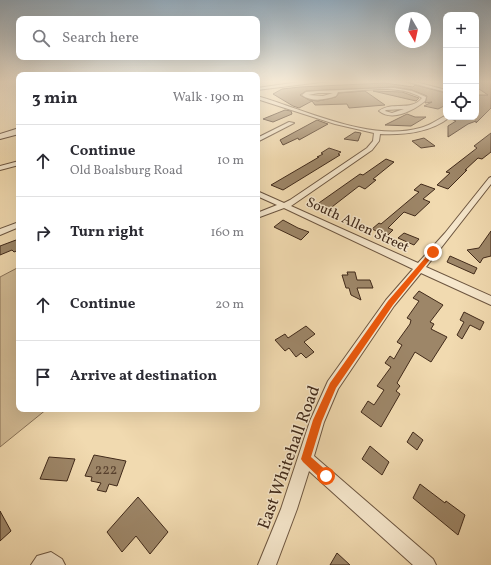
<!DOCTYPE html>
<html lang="en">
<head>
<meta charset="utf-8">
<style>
  body { margin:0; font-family:Vollkorn,serif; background:#f7f7f7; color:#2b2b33 }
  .controls { position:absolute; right:12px; top:12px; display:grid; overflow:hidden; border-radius:8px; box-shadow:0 4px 16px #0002 }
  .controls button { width:36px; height:36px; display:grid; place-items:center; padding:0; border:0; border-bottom:1px solid #e1e1e2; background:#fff; color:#2b2b33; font:20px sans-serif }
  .compass { position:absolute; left:395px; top:12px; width:36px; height:36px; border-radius:50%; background:#fff; box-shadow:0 4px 16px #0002; rotate:171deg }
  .stop { position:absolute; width:12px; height:12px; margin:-9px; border:3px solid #ea580c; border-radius:50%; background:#fff }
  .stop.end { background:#ea580c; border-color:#fff; box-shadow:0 1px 4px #0008 }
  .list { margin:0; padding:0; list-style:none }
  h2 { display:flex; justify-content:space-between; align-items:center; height:52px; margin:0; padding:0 16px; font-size:17px }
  h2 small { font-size:13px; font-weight:400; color:#7c7c81 }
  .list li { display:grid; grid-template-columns:26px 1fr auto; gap:12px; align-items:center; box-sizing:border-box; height:72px; padding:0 16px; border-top:1px solid #e1e1e2 }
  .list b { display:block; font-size:15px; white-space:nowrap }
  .list p { margin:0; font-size:13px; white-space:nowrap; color:#7c7c81 }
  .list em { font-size:13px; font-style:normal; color:#7c7c81 }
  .icon { flex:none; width:22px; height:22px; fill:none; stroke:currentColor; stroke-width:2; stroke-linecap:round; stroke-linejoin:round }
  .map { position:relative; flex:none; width:491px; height:565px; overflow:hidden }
  .search { position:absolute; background:#fff; box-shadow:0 4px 16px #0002; left:16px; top:16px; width:244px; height:44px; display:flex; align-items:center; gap:10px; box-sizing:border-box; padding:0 14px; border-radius:8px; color:#7c7c81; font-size:15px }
  .panel { position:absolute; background:#fff; box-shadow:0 4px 16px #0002; left:16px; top:72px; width:244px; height:340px; border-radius:8px }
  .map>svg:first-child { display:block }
  .green { fill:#d3bc96; stroke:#8a7358 }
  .building { fill:#9d8668; stroke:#412a1a }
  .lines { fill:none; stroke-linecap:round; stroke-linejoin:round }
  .street-casing { stroke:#6d5640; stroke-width:2 }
  .secondary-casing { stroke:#412a1a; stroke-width:2 }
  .street { fill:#f6e7cc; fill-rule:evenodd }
  .secondary { fill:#f6e7cc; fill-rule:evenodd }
  .route { fill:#ea580c }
  .labels { text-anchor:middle; stroke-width:3; stroke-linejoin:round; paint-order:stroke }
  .street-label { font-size:14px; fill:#412a1a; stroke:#f6e7cc }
  .near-number-label { font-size:14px; fill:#58412e }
  .near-street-label { font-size:17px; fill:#412a1a; stroke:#f6e7cc }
</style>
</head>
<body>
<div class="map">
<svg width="491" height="565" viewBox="0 0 491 565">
  <rect width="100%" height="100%" fill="#f1dab0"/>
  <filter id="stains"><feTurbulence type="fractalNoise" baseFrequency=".005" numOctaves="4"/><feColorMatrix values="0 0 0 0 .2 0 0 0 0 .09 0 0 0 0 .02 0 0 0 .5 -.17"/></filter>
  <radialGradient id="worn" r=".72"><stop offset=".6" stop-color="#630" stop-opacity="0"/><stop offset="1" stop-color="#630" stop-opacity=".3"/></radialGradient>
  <path class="green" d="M 19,267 L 19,409 L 47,409 L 0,447 L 0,277 Z"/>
  <path class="building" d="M 478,82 L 491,82 L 491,108 L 476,123 L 476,121 L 468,124 L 448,137 L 448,126 L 456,121 L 451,119 L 451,117 L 476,117 L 476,95 L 488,95 L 476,87 L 476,84 L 479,84 Z
    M 385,83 L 413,87 L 415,85 L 446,93 L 446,105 L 438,109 L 424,106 L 432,102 L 425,103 L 427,96 L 412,90 L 394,87 L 306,91 L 300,95 L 309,100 L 318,101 L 336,97 L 339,93 L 365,91 L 385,105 L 349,108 L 347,104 L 315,105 L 312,101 L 299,108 L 293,106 L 273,94 L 282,89 L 300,87 Z
    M 373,91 L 402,92 L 419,98 L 416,101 Z
    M 285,110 L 291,111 L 292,114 L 273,122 L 263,119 Z
    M 407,114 L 415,117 L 426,117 L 411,126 L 385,125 Z
    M 317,120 L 328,124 L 299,140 L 298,138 L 283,145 L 280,140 Z
    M 355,132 L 361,133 L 358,141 L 344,139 Z
    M 491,133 L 491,152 L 482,159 L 478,158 L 465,170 L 467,170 L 448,189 L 437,185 L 450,173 L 446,172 L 477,148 L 474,146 Z
    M 424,138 L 435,146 L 421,148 L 412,141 Z
    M 329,148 L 341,152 L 338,154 L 340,155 L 283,190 L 271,185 L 319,157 L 317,157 L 323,154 L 321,153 Z
    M 386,159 L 394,162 L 373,179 L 376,180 L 365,189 L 359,186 L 328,210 L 316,205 L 360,174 L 363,175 Z
    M 421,184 L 435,189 L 423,199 L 430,202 L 415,216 L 404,212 L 388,228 L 393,230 L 387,236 L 372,229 L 379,223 L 381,224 L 419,192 L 414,190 Z
    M 283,220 L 298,228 L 309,232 L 301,240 L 274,227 Z
    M 491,231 L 491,256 L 483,258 L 480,263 L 467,250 L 479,248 Z
    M 404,233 L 419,239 L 414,245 L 398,238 Z
    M 16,240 L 19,243 L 19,250 L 14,252 L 12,250 L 0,255 L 0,246 Z
    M 450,256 L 477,268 L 474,274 L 447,262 Z
    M 347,272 L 355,272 L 357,280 L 370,280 L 373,288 L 357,288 L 361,300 L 351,295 L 349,288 L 346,288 L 342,275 L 348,275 Z
    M 419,291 L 443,305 L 430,322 L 434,324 L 431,329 L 447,337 L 431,362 L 415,352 L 397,383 L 400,386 L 396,391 L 400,394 L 381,427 L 361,412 L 368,401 L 374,405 L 384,390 L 377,386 L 391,367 L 385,363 L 390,356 L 394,359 L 402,345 L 397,342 L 410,324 L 411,320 L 407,318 L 419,301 L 413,298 Z
    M 464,312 L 484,322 L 480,330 L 470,325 L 462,339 L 457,335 L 464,322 L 460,320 Z
    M 306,326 L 315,334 L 304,342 L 314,352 L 306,358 L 301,353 L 296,357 L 289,348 L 285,351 L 275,340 L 285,334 L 288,338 Z
    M 413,432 L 423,440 L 417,450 L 407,442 Z
    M 370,446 L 389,462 L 382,475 L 362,459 Z
    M 94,455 L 126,461 L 117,486 L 109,484 L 106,492 L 97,490 L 101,483 L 91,481 L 92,477 L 85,476 Z
    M 49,457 L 75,459 L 67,481 L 40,479 Z
    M 420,484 L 445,503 L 446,501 L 465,515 L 458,535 L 413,498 Z
    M 138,497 L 168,532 L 150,554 L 136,536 L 122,552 L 107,532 Z
    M 0,511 L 11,531 L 0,541 Z
    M 337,553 L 350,565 L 330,565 Z"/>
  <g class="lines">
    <g class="street-casing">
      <path id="street" d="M 306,81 L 329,81 L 257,90 L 257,88 Z
        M 404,81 L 412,81 L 446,90 L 446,92 Z
        M 394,88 L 412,91 L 426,97 L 425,101 C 414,110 393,122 379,111 C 391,101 411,112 422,98 C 399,83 363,91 338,92 L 336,96 C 325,100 311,102 302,95 L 306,92 L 318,91 ZM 318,93 L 333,93 L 323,96 L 308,95 ZM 404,109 L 392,113 L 385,111 L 386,110 Z
        M 257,96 C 306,110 369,142 420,128 C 429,126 437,120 445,116 L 450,117 C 430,133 404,135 380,134 L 379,141 L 372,150 L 291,206 L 418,263 L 445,233 L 489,178 L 491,177 L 491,184 L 426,267 L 491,296 L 491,305 L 421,273 L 394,306 L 338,389 L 324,422 L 314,456 L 433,559 L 436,565 L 413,565 L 309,471 L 297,509 L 276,565 L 258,565 L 281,509 L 310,421 L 328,381 L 386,300 L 413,269 L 284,208 L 257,218 L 257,213 L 277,205 L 257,196 L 257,191 L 284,203 L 290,200 L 367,148 L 373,141 L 374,133 L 335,124 L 257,99 Z
        M 289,122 L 294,123 L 257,142 L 257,138 Z
        M 19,161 L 19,165 L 0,170 L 0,166 Z
        M 19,222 L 19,227 L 0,235 L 0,229 Z
        M 51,552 L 62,559 L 65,565 L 31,565 L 37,556 Z"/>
    </g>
    <g class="secondary-casing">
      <path id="secondary" d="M 16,129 L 19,129 L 19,134 L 0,139 L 0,134 Z"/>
    </g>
    <use href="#street" class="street"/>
    <use href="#secondary" class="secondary"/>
  </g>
  <linearGradient id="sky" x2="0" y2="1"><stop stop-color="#93abbd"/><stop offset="0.51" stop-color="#f9eedb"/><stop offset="1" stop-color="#f9eedb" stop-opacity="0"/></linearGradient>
  <rect width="491" height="160" fill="url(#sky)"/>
  <path class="route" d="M 431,251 L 436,252 L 393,305 L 336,388 L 322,421 L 311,457 L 329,473 L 331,476 L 329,480 L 326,481 L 322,480 L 303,462 L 301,459 L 313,420 L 330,383 L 388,301 Z"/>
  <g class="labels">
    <g class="street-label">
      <text transform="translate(358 224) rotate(25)" y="5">South Allen Street</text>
    </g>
    <g class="near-number-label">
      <text x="106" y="474">222</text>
    </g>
    <g class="near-street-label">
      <text transform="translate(288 457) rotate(-70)" y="6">East Whitehall Road</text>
    </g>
  </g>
  <rect width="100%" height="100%" filter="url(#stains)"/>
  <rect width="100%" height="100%" fill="url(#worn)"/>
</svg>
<div class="controls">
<button>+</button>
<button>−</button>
<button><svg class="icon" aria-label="locate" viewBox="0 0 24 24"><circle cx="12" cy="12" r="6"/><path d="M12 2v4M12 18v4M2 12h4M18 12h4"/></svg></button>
</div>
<svg class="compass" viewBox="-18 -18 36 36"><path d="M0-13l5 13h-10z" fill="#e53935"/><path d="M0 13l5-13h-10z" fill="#7c7c81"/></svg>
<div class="stop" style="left:326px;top:476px"></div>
<div class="stop end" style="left:433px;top:252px"></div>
<div class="search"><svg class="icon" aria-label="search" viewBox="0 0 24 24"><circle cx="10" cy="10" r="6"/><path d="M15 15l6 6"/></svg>Search here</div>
<section class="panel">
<h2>3 min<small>Walk · 190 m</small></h2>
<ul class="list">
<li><svg class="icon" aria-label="ahead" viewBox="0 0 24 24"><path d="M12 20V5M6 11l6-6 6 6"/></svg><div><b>Continue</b><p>Old Boalsburg Road</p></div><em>10 m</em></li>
<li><svg class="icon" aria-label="right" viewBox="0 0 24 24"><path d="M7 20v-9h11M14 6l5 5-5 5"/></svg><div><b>Turn right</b></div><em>160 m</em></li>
<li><svg class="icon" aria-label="ahead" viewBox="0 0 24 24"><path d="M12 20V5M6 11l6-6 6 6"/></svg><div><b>Continue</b></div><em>20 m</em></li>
<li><svg class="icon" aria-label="arrive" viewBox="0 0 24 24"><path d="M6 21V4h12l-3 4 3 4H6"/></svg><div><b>Arrive at destination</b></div></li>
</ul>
</section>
</div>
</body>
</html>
